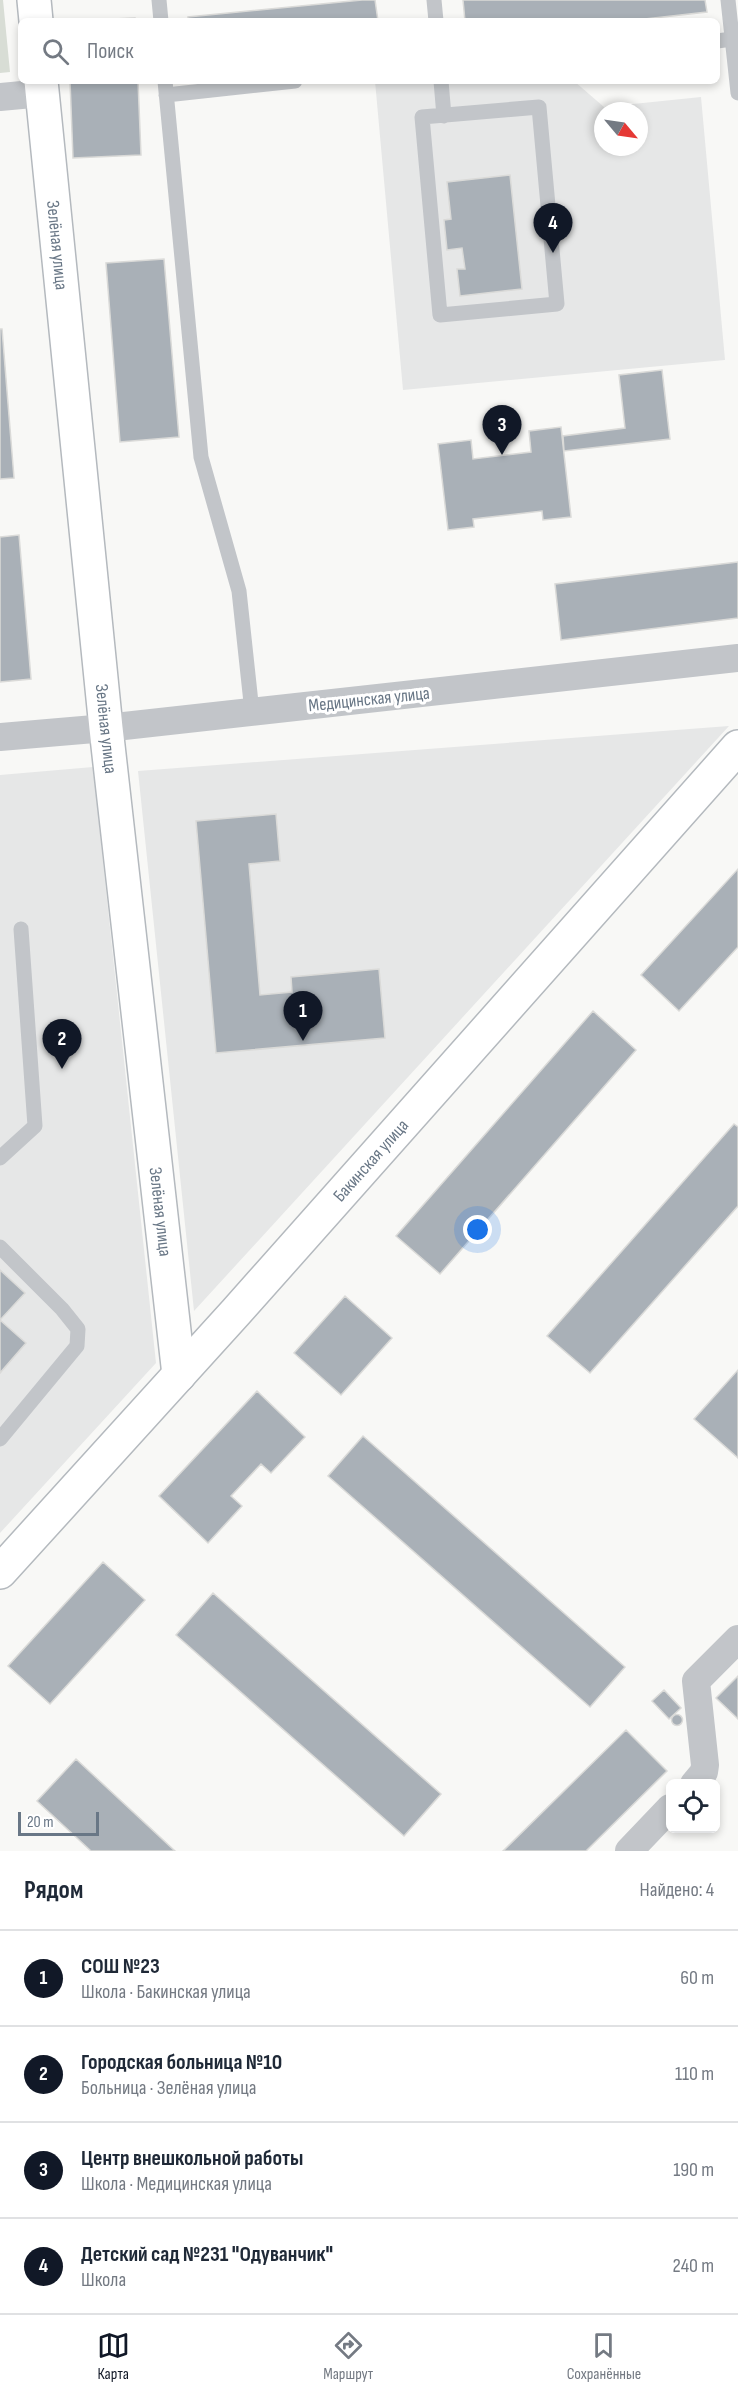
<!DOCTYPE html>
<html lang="ru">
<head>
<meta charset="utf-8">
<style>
  body { margin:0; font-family:"Sofia Sans Condensed",sans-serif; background:#f2f2f3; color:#1f2937 }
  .controls { position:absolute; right:18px; bottom:18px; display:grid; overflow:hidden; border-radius:9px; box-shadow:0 3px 9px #0003 }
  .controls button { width:54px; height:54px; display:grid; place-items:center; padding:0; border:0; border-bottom:2px solid #e0e1e3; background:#fff; color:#1f2937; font:30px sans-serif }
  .compass { position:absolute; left:594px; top:102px; width:54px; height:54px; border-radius:50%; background:#fff; box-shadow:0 3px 9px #0003; rotate:119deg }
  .scale { position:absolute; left:18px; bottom:15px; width:81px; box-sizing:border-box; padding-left:6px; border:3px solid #697786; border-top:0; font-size:16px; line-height:21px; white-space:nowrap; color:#697786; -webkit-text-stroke:4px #fff; paint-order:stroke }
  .you { position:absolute; left:478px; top:1230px; width:21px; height:21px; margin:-15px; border:4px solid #fff; border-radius:50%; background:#1a73e8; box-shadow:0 0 0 9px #1a73e833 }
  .badge { display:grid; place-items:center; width:39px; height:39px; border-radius:50%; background:#111827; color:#fff; font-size:20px; font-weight:700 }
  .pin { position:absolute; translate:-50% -50px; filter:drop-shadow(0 2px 3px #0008) }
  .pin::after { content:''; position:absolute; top:32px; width:21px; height:18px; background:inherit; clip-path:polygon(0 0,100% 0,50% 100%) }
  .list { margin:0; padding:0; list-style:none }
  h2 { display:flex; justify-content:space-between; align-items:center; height:78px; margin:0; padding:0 24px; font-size:26px }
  h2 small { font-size:20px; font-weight:400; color:#747a83 }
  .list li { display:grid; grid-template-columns:39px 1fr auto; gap:18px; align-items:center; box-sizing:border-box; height:96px; padding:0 24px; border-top:2px solid #e0e1e3 }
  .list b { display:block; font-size:22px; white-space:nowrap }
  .list p { margin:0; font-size:20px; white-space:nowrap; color:#747a83 }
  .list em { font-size:20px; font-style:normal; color:#747a83 }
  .icon { flex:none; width:33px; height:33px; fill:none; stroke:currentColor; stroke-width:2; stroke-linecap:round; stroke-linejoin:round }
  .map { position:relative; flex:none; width:738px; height:1851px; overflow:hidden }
  .search { position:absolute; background:#fff; box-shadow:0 3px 9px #0003; left:18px; right:18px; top:18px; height:66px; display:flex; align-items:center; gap:15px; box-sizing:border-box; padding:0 21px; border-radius:9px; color:#747a83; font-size:22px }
  .sheet { height:462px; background:#fff }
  nav { display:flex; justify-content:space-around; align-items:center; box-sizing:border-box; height:84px; border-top:2px solid #e0e1e3; background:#fff; font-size:16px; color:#747a83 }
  nav a { display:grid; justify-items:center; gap:3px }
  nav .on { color:#111827 }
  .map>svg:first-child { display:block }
  .built { fill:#e6e7e7; fill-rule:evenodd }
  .green { fill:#d8ddd5 }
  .building { fill:#a9b0b7; stroke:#dadad8; stroke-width:1.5 }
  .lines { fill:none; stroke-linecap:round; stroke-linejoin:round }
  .secondary-casing { stroke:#b4b9be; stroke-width:36 }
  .lane { stroke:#c2c5c9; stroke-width:15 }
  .street { stroke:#c2c5c9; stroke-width:28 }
  .secondary { stroke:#fff; stroke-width:33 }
  .labels { text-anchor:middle; stroke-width:6; stroke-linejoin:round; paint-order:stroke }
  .street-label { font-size:18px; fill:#697786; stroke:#fff }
</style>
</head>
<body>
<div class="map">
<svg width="738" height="1851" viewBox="0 0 738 1851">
  <rect width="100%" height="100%" fill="#f8f8f6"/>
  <path class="built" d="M 375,81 L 574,81 L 604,107 L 701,97 L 725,360 L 403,390 ZM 603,111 L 639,111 L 639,147 L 603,147 Z
    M 729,726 L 194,1311 L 138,771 Z
    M 93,767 L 156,1363 L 0,1533 L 0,775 Z"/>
  <path class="green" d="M 0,0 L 3,0 L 10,72 L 0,73 Z"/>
  <path class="building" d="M 362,0 L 375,0 L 378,21 L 188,21 L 188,17 Z
    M 463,0 L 705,0 L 707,12 L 627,21 L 465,21 Z
    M 135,18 L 136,21 L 68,21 Z
    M 70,81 L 138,81 L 141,155 L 73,158 Z
    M 510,175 L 522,289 L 460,296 L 457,269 L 465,269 L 462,248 L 447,250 L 444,220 L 451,219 L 447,182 Z
    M 164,259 L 179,437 L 120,442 L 106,263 Z
    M 0,329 L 2,329 L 14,478 L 0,479 Z
    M 662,370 L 670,439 L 564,451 L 563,436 L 625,428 L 619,375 Z
    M 561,427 L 571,517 L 543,520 L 542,511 L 473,519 L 474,527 L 448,530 L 438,444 L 471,440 L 473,459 L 531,452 L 529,431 Z
    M 19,535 L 31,679 L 0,682 L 0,537 Z
    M 738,562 L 738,618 L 561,640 L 555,584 Z
    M 276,814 L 280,861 L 249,864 L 260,995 L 292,992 L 291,977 L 379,969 L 385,1038 L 216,1053 L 196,821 Z
    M 738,869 L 738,947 L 679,1011 L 641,975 Z
    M 593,1011 L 636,1050 L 440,1274 L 396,1236 Z
    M 734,1124 L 738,1127 L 738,1206 L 590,1373 L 547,1336 Z
    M 0,1270 L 25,1293 L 0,1320 L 26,1343 L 0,1373 Z
    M 345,1296 L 392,1338 L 341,1395 L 294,1353 Z
    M 738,1370 L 738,1458 L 694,1419 Z
    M 257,1391 L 305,1437 L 271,1473 L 261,1464 L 231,1496 L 242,1506 L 208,1543 L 159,1496 Z
    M 363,1436 L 625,1667 L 590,1707 L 328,1476 Z
    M 103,1562 L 145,1600 L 50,1704 L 8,1666 Z
    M 213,1593 L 441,1794 L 404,1836 L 176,1635 Z
    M 738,1676 L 738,1719 L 716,1698 Z
    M 664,1690 L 681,1708 L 669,1719 L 652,1701 Z
    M671.5 1720a5.5 5.5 0 1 1 11 0a5.5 5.5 0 1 1-11 0Z
    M 626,1730 L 667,1771 L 586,1851 L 503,1851 Z
    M 76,1759 L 175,1851 L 91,1851 L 37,1801 Z"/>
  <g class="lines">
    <g class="secondary-casing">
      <g id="secondary">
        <path d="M 34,0 L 36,21"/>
        <path id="s1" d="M 41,81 L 106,728 L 179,1375"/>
        <path id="s2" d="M 0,1572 L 236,1312 L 738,747"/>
      </g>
    </g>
    <path class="lane" d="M 159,0 L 161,21
      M 434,0 L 436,21
      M 728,0 L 738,93
      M 717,41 L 732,39
      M 165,81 L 201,457 L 239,591 L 252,712
      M 441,81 L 444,116
      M 166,95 L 295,81
      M 539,107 L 557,304 L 440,315 L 422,117 Z
      M 0,1158 L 35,1126 L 21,929
      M 0,1247 L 62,1309 L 78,1329 L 77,1346 L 0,1439"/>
    <path class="street" d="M 0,97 L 43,93
      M 0,737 L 106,728 L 738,658
      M 694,1784 L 704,1772 L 705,1765 L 696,1681 L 738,1639
      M 629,1851 L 670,1808"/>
    <use href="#secondary" class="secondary"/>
  </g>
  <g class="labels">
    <g class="street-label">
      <text dy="6" stroke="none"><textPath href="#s1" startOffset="165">Зелёная улица</textPath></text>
      <text transform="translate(369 699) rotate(-6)" y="6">Медицинская улица</text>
      <text dy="6" stroke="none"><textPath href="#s1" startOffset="651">Зелёная улица</textPath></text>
      <text dy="6" stroke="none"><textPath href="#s2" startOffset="554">Бакинская улица</textPath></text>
      <text dy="6" stroke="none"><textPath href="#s1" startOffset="1137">Зелёная улица</textPath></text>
    </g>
  </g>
</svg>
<div class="controls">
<button><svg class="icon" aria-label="locate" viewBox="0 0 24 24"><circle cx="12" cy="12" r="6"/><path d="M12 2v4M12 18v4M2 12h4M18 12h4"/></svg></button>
</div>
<svg class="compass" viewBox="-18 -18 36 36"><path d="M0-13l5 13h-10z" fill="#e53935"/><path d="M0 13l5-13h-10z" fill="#747a83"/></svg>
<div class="scale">20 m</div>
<div class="you"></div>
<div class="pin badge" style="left:303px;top:1041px">1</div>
<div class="pin badge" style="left:62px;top:1069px">2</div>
<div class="pin badge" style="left:502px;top:455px">3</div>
<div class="pin badge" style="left:553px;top:253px">4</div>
<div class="search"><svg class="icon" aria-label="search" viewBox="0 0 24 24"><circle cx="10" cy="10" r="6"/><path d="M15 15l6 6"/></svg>Поиск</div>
</div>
<section class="sheet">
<h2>Рядом<small>Найдено: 4</small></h2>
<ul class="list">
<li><span class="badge">1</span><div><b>СОШ №23</b><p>Школа · Бакинская улица</p></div><em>60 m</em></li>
<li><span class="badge">2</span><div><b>Городская больница №10</b><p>Больница · Зелёная улица</p></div><em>110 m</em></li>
<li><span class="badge">3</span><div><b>Центр внешкольной работы</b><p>Школа · Медицинская улица</p></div><em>190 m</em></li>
<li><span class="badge">4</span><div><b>Детский сад №231 &quot;Одуванчик&quot;</b><p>Школа</p></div><em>240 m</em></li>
</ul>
</section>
<nav>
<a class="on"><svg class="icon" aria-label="map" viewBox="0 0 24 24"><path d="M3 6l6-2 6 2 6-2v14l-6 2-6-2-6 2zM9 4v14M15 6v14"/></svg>Карта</a>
<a><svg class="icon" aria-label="directions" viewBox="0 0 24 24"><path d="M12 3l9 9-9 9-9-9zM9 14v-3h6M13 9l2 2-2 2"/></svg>Маршрут</a>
<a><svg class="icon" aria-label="saved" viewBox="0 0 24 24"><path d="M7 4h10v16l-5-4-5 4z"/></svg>Сохранённые</a>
</nav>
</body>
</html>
